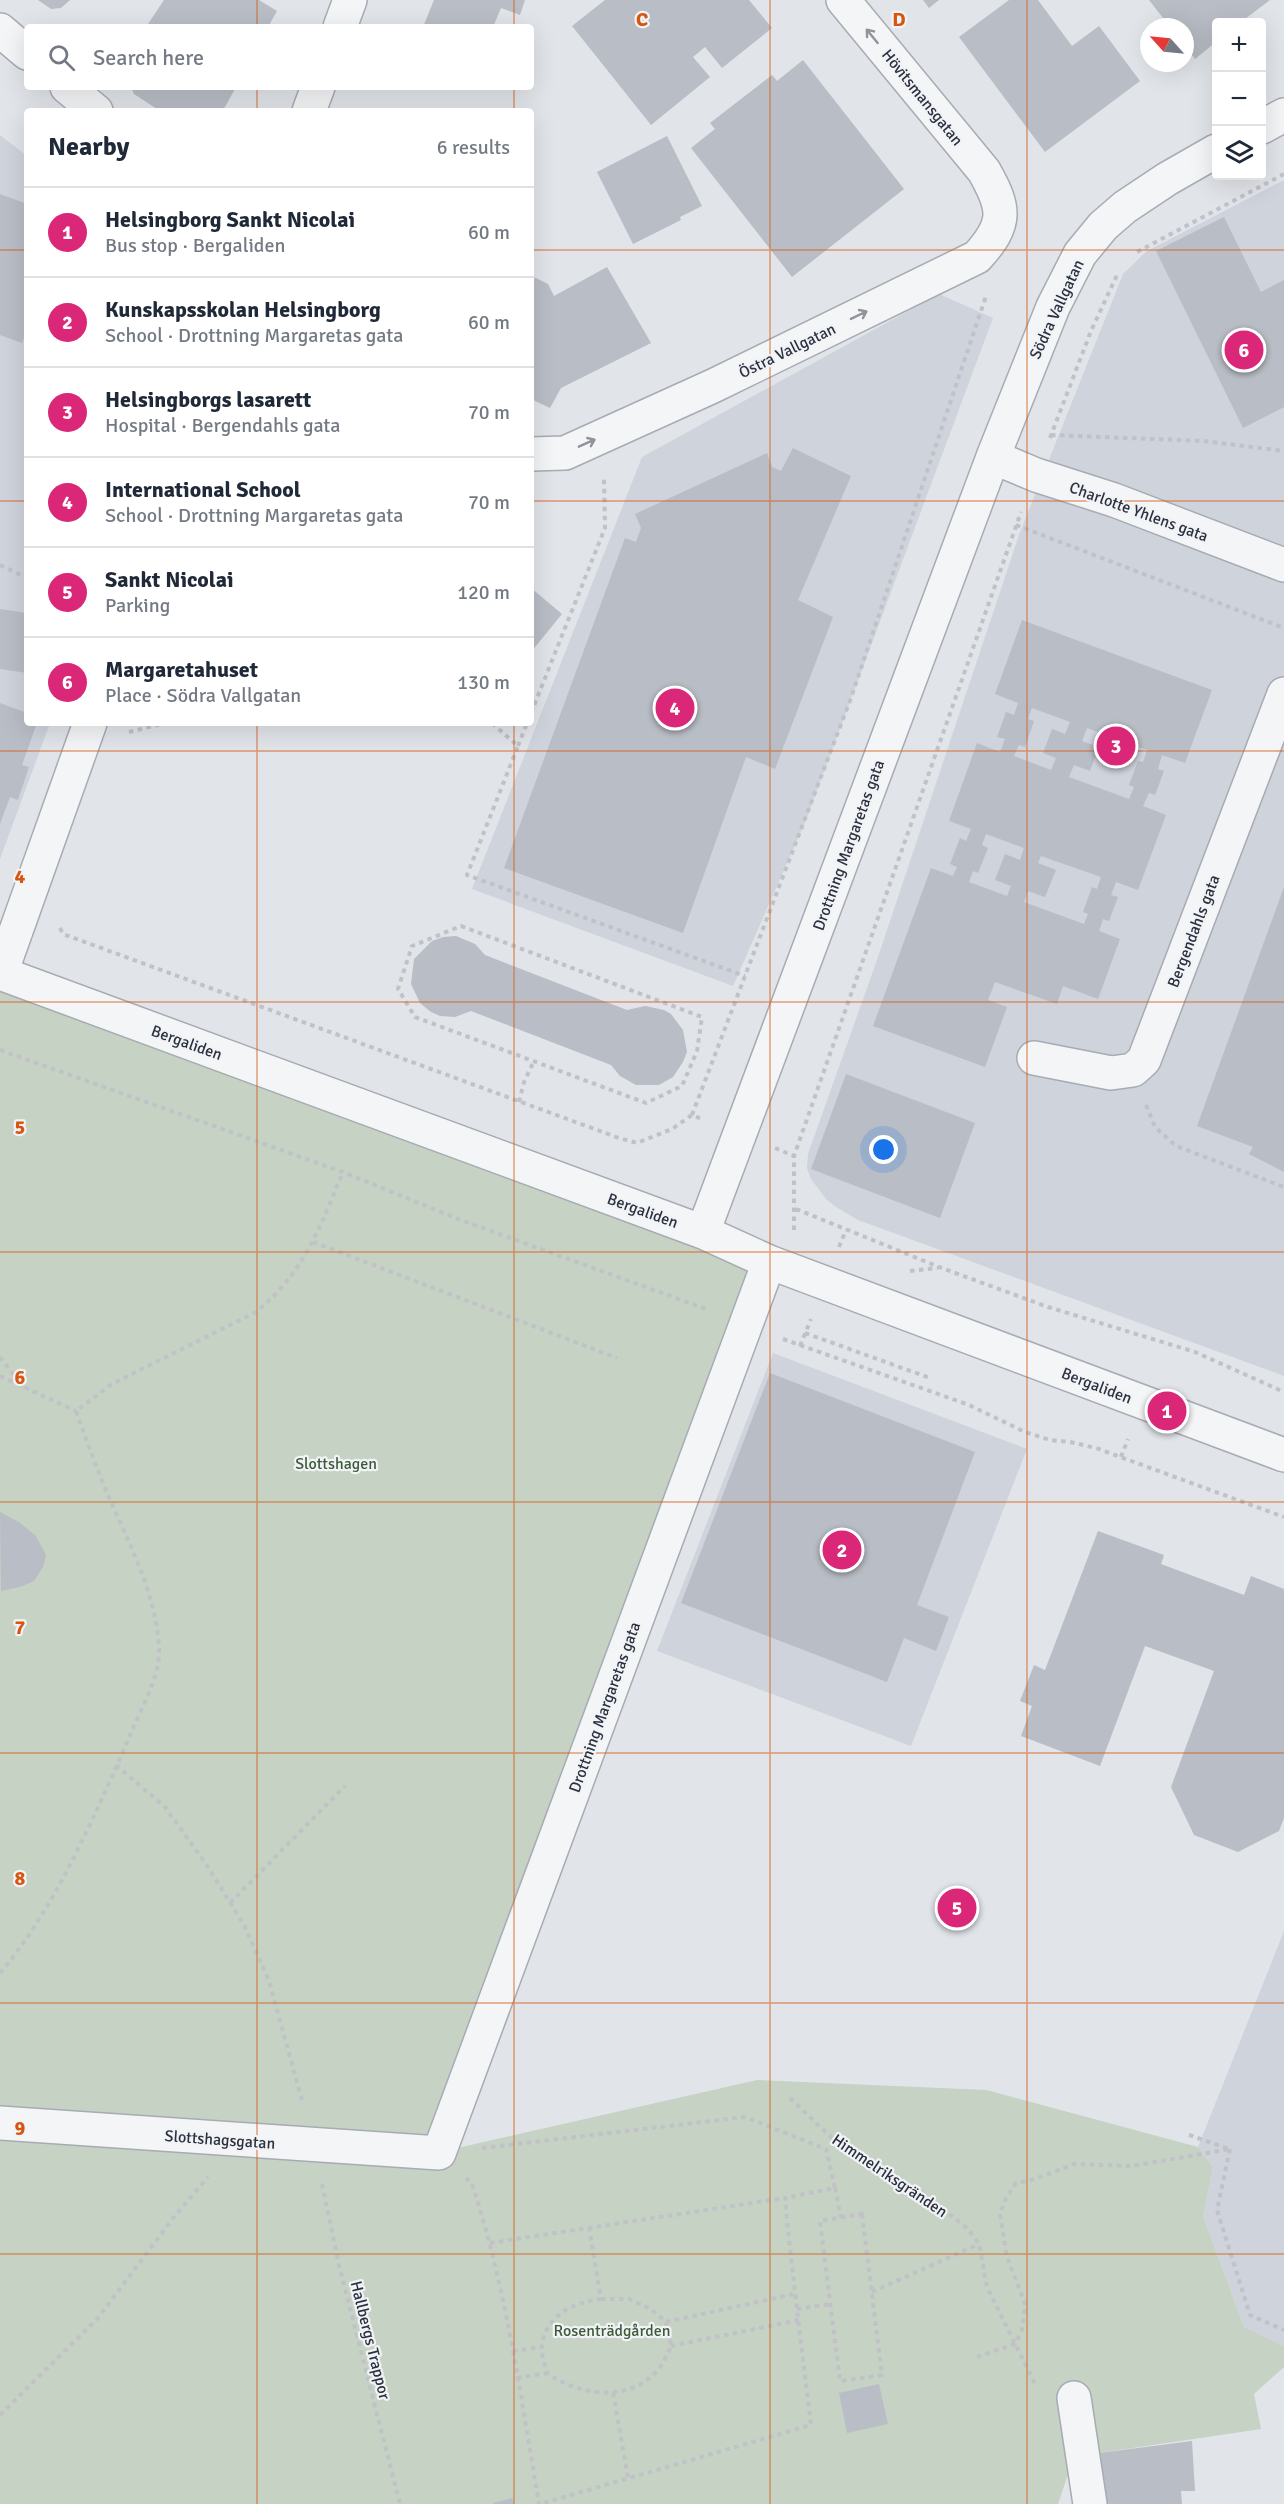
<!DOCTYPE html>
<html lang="en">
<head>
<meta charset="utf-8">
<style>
  body { margin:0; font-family:Signika,sans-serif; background:#f2f2f3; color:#1f2937 }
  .controls { position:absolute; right:18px; top:18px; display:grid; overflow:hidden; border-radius:6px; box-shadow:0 6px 24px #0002 }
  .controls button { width:54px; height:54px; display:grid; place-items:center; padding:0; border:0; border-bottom:2px solid #e0e1e3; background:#fff; color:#1f2937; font:30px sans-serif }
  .compass { position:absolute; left:1140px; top:18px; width:54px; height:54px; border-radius:50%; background:#fff; box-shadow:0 6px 24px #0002; rotate:297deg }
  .you { position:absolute; left:884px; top:1150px; width:21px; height:21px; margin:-15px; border:4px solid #fff; border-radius:50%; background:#1a73e8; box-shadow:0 0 0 9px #1a73e833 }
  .badge { display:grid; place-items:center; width:39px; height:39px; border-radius:50%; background:#db2777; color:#fff; font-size:20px; font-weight:700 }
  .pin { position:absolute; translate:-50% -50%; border:3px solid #fff; box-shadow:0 2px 6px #0006 }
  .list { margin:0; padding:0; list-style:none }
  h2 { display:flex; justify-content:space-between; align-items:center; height:78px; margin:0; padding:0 24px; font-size:26px }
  h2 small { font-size:20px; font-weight:400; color:#747a83 }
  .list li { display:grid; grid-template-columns:39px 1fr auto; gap:18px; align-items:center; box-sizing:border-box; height:90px; padding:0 24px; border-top:2px solid #e0e1e3 }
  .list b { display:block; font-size:22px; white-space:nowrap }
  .list p { margin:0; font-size:20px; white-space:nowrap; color:#747a83 }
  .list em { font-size:20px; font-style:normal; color:#747a83 }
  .icon { flex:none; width:33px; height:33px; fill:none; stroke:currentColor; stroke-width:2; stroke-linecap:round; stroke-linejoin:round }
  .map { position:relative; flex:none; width:1284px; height:2504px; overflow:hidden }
  .search { position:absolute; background:#fff; box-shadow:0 6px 24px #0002; left:24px; top:24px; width:510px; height:66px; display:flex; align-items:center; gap:15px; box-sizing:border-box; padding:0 21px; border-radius:6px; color:#747a83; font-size:22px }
  .panel { position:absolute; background:#fff; box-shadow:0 6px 24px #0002; left:24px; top:108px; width:510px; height:618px; border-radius:6px }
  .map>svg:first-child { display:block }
  .built { fill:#cfd3db }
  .green { fill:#c6d2c3 }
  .building { fill:#b9bdc5; fill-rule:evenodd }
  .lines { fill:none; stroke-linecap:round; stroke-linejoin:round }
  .minor-casing { stroke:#a7abb3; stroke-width:36 }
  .path { stroke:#c0c2c7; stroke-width:4; stroke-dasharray:4.5 4.5; stroke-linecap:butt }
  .minor { stroke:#f4f5f7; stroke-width:33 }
  .oneway { stroke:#90939b }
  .grid { fill:none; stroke:#d55511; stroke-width:1.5; stroke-opacity:0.55 }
  .labels { text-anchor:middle; stroke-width:4.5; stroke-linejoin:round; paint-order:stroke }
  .street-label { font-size:16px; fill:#2b313f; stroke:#f1f3f6 }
  .park-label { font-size:16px; fill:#3d5a39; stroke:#f1f3f6 }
  .grid-label { font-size:20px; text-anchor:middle; font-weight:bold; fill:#d55511; stroke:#f1f3f6; stroke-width:4.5; stroke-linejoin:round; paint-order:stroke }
</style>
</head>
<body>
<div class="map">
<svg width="1284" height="2504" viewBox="0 0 1284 2504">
  <rect width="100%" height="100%" fill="#e1e4e9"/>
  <path class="built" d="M 0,135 L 27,156 L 27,723 L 50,723 L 0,859 Z
    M 1284,180 L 1284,1376 L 858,1220 L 836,1207 L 826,1199 L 811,1179 L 807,1168 L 808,1154 L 878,957 L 1019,535 L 1123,274 L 1147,251 Z
    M 939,294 L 993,318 L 806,820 L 733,986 L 472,889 L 642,457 Z
    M 773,1353 L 1027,1449 L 911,1746 L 657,1651 Z
    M 1284,1931 L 1284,2346 L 1244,2327 L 1203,2216 L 1213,2167 L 1198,2147 Z"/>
  <path class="green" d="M 0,973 L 766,1266 L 440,2152 L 757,2080 L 986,2090 L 1198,2147 L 1213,2167 L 1203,2216 L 1244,2327 L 1284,2346 L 1284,2367 L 1254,2394 L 1261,2429 L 1099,2453 L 1072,2462 L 1058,2504 L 0,2504 Z"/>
  <path class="building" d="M 38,0 L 70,0 L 61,8 L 51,9 Z
    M 164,0 L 259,0 L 277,11 L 268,27 L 146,27 Z
    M 434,0 L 525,0 L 520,15 L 501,8 L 493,27 L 423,27 Z
    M 605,0 L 749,0 L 772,28 L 722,68 L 705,47 L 693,57 L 710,77 L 651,125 L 572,26 Z
    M 923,0 L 939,0 L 929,8 Z
    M 1009,0 L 1038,0 L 1072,46 L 1099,26 L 1140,81 L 1045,152 L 959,37 Z
    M 1149,0 L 1270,0 L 1241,22 L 1216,22 L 1216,42 L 1195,59 L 1185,46 L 1185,27 L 1170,27 Z
    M 803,60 L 904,189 L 792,277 L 691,148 L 715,129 L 710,123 L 772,75 L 777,81 Z
    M 131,87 L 236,87 L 225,107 L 220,111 L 160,111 L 134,94 Z
    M 667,136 L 702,206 L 680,217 L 681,220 L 633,244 L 597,172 Z
    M 0,194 L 27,204 L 27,330 L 22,343 L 0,335 Z
    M 1224,217 L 1261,292 L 1284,280 L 1284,407 L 1243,428 L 1156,251 Z
    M 607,267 L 651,343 L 561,388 L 550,408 L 531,399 L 531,279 L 536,278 L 548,284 L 554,296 Z
    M 793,448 L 851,476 L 798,600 L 833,617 L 775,769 L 746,757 L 683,933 L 504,868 L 625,538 L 636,542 L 641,528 L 635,514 L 767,453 L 772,467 L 781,471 Z
    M 531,588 L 562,614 L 531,652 Z
    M 0,609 L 27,613 L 27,673 L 0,669 Z
    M 1022,620 L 1212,690 L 1185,763 L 1162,755 L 1158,769 L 1164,771 L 1155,795 L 1149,793 L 1143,806 L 1166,815 L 1138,890 L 1116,882 L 1111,895 L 1118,897 L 1109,921 L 1103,919 L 1099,931 L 1120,939 L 1098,999 L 1063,986 L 1057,1004 L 995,982 L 988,1000 L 1007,1007 L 985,1067 L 873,1026 L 931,868 L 953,876 L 957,867 L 950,864 L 960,838 L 966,841 L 971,829 L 949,821 L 977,743 L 1000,752 L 1005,739 L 997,737 L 1006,712 L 1014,715 L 1018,703 L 995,694 ZM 1032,708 L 1070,722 L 1065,734 L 1052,729 L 1043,753 L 1056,758 L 1051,770 L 1014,756 L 1019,745 L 1025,747 L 1034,721 L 1028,719 ZM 1087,728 L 1147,750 L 1143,762 L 1138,761 L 1129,785 L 1134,787 L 1129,799 L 1069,777 L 1074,765 L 1090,771 L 1099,747 L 1082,741 ZM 986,834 L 1024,848 L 1020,860 L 1005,854 L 995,880 L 1011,886 L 1007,896 L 969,882 L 973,871 L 978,873 L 988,848 L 982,845 ZM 1041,856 L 1101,877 L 1097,889 L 1092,887 L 1083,912 L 1088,914 L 1084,924 L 1024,902 L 1028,891 L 1045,897 L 1056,870 L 1038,863 Z
    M 0,703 L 27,713 L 27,723 L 37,723 L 22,765 L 29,767 L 18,800 L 10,797 L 0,824 Z
    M 1284,887 L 1284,1172 L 1249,1154 L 1253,1147 L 1197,1126 Z
    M 456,936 L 475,944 L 485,955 L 627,1010 L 645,1006 L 664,1010 L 671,1014 L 683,1030 L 687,1052 L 683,1062 L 673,1077 L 659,1085 L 636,1085 L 620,1076 L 611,1065 L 471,1011 L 455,1017 L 440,1016 L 431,1012 L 420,1003 L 411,984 L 414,959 L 432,941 L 443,937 Z
    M 846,1074 L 975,1123 L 940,1218 L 811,1169 Z
    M 770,1373 L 975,1452 L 917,1605 L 949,1617 L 936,1651 L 904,1638 L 887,1682 L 681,1603 Z
    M 0,1512 L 19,1522 L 36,1536 L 46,1555 L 43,1567 L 34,1581 L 20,1587 L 1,1591 Z
    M 1098,1531 L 1164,1555 L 1161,1564 L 1244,1595 L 1251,1576 L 1284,1589 L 1284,1818 L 1279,1831 L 1238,1852 L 1194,1835 L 1171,1787 L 1214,1671 L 1145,1646 L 1100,1766 L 1021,1736 L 1032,1706 L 1020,1701 L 1034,1665 L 1045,1670 Z
    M 879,2384 L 888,2424 L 847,2433 L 839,2393 Z
    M 1192,2441 L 1195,2491 L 1181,2491 L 1182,2504 L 1103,2504 L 1099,2453 Z
    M 512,2498 L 514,2504 L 493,2504 L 493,2503 Z"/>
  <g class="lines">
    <g class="minor-casing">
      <path id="minor" d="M 340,27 L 350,0
        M 0,30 L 27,53
        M 67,87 L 96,111
        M 309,111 L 318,87
        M 1262,127 L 1284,115
        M 531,454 L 565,453 L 713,386 L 977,257 C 1008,223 1005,208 984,171 L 843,0
        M 993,457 L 1036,475 L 1114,500 L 1284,565
        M 0,973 L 703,1232 L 769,1262 L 1284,1455
        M 1,973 L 90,723
        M 1034,1058 L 1111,1073 L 1133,1070 L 1144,1060 L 1284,694
        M 703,1232 L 993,457 L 1053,307 L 1080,254 L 1103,226 L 1125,207 L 1167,179 L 1216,151
        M 0,2123 L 439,2153 L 769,1262
        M 1074,2398 L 1090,2504"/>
    </g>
    <path class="path" d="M 1137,252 L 1284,174
      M 1051,435 L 1204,441 L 1284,451
      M 1050,438 L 1091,331 L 1118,273
      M 1016,525 L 1284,628
      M 0,565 L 27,578
      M 531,713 L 605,528 L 604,479
      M 492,723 L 518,746 L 467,875 L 745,976
      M 129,732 L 165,723
      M 518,746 L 527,723
      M 461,926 L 702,1017 L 697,1051 L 682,1086 L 646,1103 L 415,1017 L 398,989 L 412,946 Z
      M 60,928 L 63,934 L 619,1138 L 637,1143 L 672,1129 L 692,1115 L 704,1120
      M 0,1050 L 343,1172 L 458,1219 L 709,1310
      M 519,1102 L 524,1082 L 534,1061
      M 1146,1105 L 1155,1127 L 1176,1146 L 1284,1187
      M 692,1115 L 851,698 L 986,296
      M 775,1148 L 794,1156
      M 796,1209 L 939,1267 L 1048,1307 L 1195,1352 L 1284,1392
      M 794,1230 L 794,1156 L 1021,512
      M 313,1242 L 617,1358
      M 839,1247 L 846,1230
      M 910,1271 L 938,1268
      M 805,1333 L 930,1378
      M 783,1339 L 969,1405 L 1025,1432 L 1050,1440 L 1070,1442 L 1096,1448 L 1284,1517
      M 800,1346 L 811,1319
      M 0,1357 L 23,1387
      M 0,1376 L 76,1411
      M 1121,1457 L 1128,1439
      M 116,1765 L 165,1807 L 206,1864 L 244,1925 L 269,1981 L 303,2104
      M 230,1903 L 345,1786
      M 0,1973 C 56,1908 97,1810 132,1731 C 142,1706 160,1677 159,1649 C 157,1596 129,1543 108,1495 C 96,1467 86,1439 76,1411 L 112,1384 L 256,1312 C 304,1273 320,1227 343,1172
      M 790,2098 L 833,2139 L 924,2194 L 968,2229 L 979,2244 L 987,2287 L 1036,2386
      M 1189,2135 L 1229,2149
      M 482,2148 L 745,2117 L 826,2149 L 835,2188 L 785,2198 C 792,2274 802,2349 811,2425 L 540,2504
      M 1230,2149 L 1217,2210 L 1250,2315 L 1284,2330
      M 466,2178 L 472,2184 C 506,2287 521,2397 539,2504
      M 322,2184 L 339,2265 L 400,2504
      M 835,2188 L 841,2218
      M 862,2214 L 882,2375 L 840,2381 L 820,2221 Z
      M 589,2227 L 601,2299
      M 490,2243 L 785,2198
      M 872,2292 L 979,2244
      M 601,2299 L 629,2299 L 651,2309 L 666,2322 L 671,2346 C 667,2356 662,2366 654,2374 C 626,2403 576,2394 547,2373 C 545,2364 540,2353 542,2345 C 546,2315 574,2302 601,2299 Z
      M 797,2309 L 830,2304
      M 666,2322 L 794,2294
      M 671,2346 L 799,2320
      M 513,2351 L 541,2347
      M 977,2357 L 1015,2344 L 1022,2330 L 1025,2304 L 1007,2257 L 1000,2214 L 1006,2198 L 1016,2183 L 1035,2179 L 1074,2164 L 1132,2166 L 1230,2149
      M 517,2378 L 547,2373
      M 613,2393 L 628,2478
      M 0,2415 L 98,2318 L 174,2217 L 208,2177"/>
    <use href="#minor" class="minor"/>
  </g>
  <defs><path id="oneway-shaft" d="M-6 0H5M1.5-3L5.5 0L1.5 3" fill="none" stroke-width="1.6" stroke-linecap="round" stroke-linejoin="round" transform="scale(1.5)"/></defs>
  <g class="oneway">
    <use href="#oneway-shaft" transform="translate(872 36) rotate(-129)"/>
    <use href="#oneway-shaft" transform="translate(859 315) rotate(-26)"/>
    <use href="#oneway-shaft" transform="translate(587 443) rotate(-24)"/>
  </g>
  <path class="grid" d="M 257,0 L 257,27M 514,0 L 514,27M 770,0 L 770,2504M 1027,0 L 1027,2504M 257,87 L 257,111M 514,87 L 514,111M 0,250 L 27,250M 531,250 L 1284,250M 0,501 L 27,501M 531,501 L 1284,501M 257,723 L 257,2504M 514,723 L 514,2504M 0,751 L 1284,751M 0,1002 L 1284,1002M 0,1252 L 1284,1252M 0,1502 L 1284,1502M 0,1753 L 1284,1753M 0,2003 L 1284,2003M 0,2254 L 1284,2254"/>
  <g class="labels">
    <g class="street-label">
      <text transform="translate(923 97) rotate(51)" y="6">Hövitsmansgatan</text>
      <text transform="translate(1056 309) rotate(-65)" y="6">Södra Vallgatan</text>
      <text transform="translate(787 350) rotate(-26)" y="6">Östra Vallgatan</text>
      <text transform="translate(1139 511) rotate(20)" y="6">Charlotte Yhlens gata</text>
      <text transform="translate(848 845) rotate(-70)" y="6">Drottning Margaretas gata</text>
      <text transform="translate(1193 931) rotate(-69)" y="6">Bergendahls gata</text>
      <text transform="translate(187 1042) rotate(20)" y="6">Bergaliden</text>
      <text transform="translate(643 1210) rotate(20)" y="6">Bergaliden</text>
      <text transform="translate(1097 1385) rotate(21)" y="6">Bergaliden</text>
      <text transform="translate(604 1707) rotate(-70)" y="6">Drottning Margaretas gata</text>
      <text transform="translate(220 2139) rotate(4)" y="6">Slottshagsgatan</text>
      <text transform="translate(890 2175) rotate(34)" y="6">Himmelriksgränden</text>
      <text transform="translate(371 2340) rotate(76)" y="6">Hallbergs Trappor</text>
    </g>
    <g class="park-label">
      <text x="336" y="1469">Slottshagen</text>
      <text x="612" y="2336">Rosenträdgården</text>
    </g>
  </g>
  <g class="grid-label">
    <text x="642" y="26">C</text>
    <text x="899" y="26">D</text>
    <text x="20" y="883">4</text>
    <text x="20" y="1134">5</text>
    <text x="20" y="1384">6</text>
    <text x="20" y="1634">7</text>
    <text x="20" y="1885">8</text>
    <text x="20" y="2135">9</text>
  </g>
</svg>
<div class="controls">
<button>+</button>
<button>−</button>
<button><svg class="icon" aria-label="layers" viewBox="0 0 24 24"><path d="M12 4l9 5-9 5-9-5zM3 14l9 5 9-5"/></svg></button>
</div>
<svg class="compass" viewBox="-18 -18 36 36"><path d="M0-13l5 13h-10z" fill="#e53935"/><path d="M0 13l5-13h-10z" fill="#747a83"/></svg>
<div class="you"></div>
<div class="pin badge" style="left:1167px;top:1411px">1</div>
<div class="pin badge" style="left:842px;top:1550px">2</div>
<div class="pin badge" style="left:1116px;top:746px">3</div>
<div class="pin badge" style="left:675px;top:708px">4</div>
<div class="pin badge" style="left:957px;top:1908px">5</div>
<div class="pin badge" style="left:1244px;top:350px">6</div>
<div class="search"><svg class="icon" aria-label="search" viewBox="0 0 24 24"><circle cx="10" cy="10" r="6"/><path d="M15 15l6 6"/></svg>Search here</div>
<section class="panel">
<h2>Nearby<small>6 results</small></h2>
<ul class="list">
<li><span class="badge">1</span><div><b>Helsingborg Sankt Nicolai</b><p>Bus stop · Bergaliden</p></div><em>60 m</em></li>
<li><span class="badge">2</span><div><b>Kunskapsskolan Helsingborg</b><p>School · Drottning Margaretas gata</p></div><em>60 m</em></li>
<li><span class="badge">3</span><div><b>Helsingborgs lasarett</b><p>Hospital · Bergendahls gata</p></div><em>70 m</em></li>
<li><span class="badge">4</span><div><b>International School</b><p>School · Drottning Margaretas gata</p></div><em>70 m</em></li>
<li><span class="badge">5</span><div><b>Sankt Nicolai</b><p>Parking</p></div><em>120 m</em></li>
<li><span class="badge">6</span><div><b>Margaretahuset</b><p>Place · Södra Vallgatan</p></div><em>130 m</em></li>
</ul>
</section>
</div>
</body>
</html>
